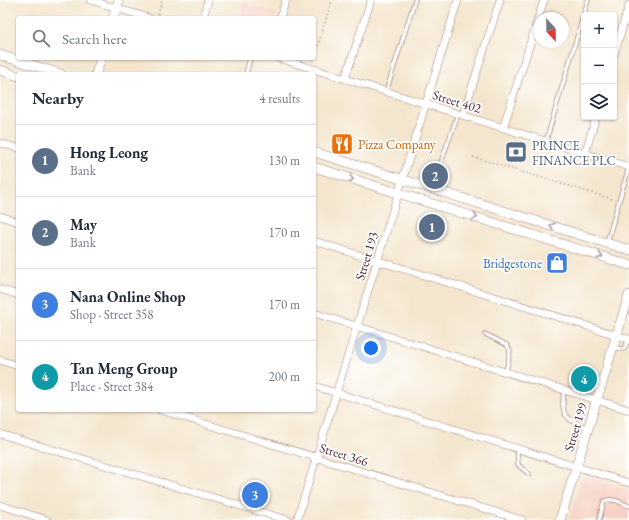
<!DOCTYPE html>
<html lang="en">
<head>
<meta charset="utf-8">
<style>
  body { margin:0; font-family:"EB Garamond",serif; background:#f6f6f7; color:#1f2937 }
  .controls { position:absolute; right:12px; top:12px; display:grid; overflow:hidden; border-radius:4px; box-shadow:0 1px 3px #0004 }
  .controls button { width:36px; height:36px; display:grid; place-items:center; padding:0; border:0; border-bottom:1px solid #e0e1e3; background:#fff; color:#1f2937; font:20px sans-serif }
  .compass { position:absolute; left:533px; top:12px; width:36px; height:36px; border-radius:50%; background:#fff; box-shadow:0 1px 3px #0004; rotate:158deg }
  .you { position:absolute; left:371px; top:348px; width:14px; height:14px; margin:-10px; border:3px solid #fff; border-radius:50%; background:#1a73e8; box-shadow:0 0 0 6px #1a73e833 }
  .badge { display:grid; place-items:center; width:26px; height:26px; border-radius:50%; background:#b5179e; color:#fff; font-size:13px; font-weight:700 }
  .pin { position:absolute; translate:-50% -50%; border:2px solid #fff; box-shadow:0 1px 4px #0006 }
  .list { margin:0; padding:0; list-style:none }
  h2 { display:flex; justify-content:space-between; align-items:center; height:52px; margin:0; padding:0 16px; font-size:17px }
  h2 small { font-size:13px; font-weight:400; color:#747a83 }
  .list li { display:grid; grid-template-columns:26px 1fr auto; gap:12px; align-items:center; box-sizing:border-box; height:72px; padding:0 16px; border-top:1px solid #e0e1e3 }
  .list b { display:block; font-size:15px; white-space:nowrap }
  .list p { margin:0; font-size:13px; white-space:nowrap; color:#747a83 }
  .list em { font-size:13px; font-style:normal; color:#747a83 }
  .icon { flex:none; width:22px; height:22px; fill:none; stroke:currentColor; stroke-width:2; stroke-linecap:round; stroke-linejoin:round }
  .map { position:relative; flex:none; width:629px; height:520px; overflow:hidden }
  .search { position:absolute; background:#fff; box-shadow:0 1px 3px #0004; left:16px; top:16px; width:300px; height:44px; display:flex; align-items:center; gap:10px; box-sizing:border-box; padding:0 14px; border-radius:4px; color:#747a83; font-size:15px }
  .panel { position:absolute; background:#fff; box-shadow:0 1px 3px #0004; left:16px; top:72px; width:300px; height:340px; border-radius:4px }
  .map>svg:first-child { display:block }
  .built { fill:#f6d2c4 }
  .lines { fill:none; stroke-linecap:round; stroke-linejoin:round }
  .lane-casing { stroke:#9f827c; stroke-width:5 }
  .street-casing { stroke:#9f827c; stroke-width:8 }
  .secondary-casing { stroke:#9f827c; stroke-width:10 }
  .path { stroke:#9f827c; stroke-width:1.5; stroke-dasharray:1 3; stroke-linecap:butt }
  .lane { stroke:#fff; stroke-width:3.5 }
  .street { stroke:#fff; stroke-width:7 }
  .secondary { stroke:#fff; stroke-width:9 }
  .oneway { stroke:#ae9aa0 }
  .labels { text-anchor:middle; stroke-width:3.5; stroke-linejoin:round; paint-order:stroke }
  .street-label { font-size:13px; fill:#4a1f2b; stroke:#fff }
  .food-label { font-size:13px; fill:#c56008; stroke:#fff; text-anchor:start }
  .service-label { font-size:13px; fill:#4e5e75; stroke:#fff; text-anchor:start }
  .shop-label { font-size:13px; fill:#366cbe; stroke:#fff; text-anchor:end }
</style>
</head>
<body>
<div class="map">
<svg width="629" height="520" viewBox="0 0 629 520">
  <rect width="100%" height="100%" fill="#fff"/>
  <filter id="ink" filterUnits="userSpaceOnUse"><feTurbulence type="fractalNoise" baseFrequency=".025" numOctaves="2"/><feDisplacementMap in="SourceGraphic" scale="8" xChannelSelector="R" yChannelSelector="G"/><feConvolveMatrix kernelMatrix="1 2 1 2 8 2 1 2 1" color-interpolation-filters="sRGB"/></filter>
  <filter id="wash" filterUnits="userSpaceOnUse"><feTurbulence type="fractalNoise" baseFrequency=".012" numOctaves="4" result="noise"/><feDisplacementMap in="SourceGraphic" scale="16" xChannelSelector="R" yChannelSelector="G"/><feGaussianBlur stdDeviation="0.9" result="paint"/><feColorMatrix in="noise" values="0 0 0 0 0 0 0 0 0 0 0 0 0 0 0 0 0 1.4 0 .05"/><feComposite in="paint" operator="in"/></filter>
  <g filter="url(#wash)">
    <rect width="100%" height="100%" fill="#f4e6ce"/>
    <path class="built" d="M 244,3 L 276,13 L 274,18 L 239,18 Z
      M 583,476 L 629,490 L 629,520 L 569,520 Z"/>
  </g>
  <g filter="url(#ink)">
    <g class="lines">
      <g class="lane-casing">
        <path id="lane" d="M 246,74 L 250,58
          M 386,92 L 415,0
          M 546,141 L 588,0
          M 432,188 L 458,114
          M 607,242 L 629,167
          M 485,334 L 507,345 L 510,351 L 506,372
          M 614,348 L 624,349 L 629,339
          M 564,390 C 560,416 565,419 588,428
          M 517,448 L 518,465 L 529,474
          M 599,520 L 604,501 C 612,497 621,503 629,506"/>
      </g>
      <g class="street-casing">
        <path id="street" d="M 90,0 L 149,18
          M 203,18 L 208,0
          M 280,18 L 286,0
          M 614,55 L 629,5
          M 278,58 L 629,167
          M 345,79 L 371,0
          M 463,115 L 500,0
          M 503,128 L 544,0
          M 0,143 L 18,148
          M 585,153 L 596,117
          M 0,216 L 18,222
          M 314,241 L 629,339
          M 0,289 L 18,295
          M 314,313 L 629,410
          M 0,360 L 18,366
          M 314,386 L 629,483
          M 160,410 L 522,520
          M 0,434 L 288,520
          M 0,505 L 47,520
          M 297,520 L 458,0"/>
      </g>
      <g class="secondary-casing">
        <path id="secondary" d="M 113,18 L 119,0
          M 0,55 L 61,74
          M 0,70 L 18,76
          M 96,74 L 101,58
          M 314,152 L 629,250
          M 314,167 L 629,265
          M 560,520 L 629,295"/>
      </g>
      <path class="path" d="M 157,18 L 162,0
        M 313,61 L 332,0
        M 473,157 L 615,200"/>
      <use href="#lane" class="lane"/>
      <use href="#street" class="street"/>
      <use href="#secondary" class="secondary"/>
    </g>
    <defs><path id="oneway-chevron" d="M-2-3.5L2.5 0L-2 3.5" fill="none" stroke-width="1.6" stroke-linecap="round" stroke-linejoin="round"/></defs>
    <g class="oneway">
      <use href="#oneway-chevron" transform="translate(351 179) rotate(17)"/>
      <use href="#oneway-chevron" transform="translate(475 217) rotate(17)"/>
      <use href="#oneway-chevron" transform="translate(552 226) rotate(-163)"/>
      <use href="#oneway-chevron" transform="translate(600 256) rotate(17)"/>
    </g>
  </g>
  <defs>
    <g id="restaurant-square" transform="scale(1.15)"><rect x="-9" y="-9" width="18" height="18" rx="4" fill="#e8710a" stroke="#fff"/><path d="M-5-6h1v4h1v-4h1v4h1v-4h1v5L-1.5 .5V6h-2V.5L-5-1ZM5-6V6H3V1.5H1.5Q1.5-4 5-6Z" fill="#fff"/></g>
    <g id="bank-square" transform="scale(1.15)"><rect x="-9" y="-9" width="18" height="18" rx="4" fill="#5c6f8a" stroke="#fff"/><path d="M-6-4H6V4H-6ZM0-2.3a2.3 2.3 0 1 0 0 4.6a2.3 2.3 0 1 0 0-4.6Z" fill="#fff"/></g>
    <g id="shop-square" transform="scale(1.15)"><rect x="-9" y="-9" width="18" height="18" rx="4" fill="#3f7fe0" stroke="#fff"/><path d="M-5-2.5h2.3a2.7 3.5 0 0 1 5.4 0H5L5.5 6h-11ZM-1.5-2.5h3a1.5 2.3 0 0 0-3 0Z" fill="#fff"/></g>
  </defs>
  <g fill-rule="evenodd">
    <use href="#restaurant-square" x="342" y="144"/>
    <use href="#bank-square" x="516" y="152"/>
    <use href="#shop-square" x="557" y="263"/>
  </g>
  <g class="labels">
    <g class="street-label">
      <text transform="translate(457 101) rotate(17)" y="5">Street 402</text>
      <text transform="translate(366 256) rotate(-73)" y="5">Street 193</text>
      <text transform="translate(575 427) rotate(-73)" y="5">Street 199</text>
      <text transform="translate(344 454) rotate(17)" y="5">Street 366</text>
    </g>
    <g class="food-label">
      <text x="358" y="149">Pizza Company</text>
    </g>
    <g class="service-label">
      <text x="532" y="150">PRINCE<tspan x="532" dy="15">FINANCE PLC</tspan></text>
    </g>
    <g class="shop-label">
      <text x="542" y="268">Bridgestone</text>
    </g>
  </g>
</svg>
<div class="controls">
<button>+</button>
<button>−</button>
<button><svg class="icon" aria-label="layers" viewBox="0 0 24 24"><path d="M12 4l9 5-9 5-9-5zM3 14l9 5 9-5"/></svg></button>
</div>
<svg class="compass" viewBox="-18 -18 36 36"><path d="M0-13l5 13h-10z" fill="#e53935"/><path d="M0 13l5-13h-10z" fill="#747a83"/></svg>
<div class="you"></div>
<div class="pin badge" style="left:432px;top:227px;background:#5c6f8a">1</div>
<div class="pin badge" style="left:435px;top:176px;background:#5c6f8a">2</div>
<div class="pin badge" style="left:255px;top:495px;background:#3f7fe0">3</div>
<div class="pin badge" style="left:584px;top:379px;background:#0f9aa8">4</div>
<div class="search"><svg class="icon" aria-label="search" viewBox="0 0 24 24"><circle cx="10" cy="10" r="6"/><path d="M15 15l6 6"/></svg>Search here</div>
<section class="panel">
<h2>Nearby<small>4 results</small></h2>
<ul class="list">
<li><span class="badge" style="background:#5c6f8a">1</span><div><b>Hong Leong</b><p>Bank</p></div><em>130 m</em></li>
<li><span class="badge" style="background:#5c6f8a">2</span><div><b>May</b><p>Bank</p></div><em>170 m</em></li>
<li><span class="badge" style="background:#3f7fe0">3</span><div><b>Nana Online Shop</b><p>Shop · Street 358</p></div><em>170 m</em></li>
<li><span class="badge" style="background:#0f9aa8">4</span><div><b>Tan Meng Group</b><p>Place · Street 384</p></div><em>200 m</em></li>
</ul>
</section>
</div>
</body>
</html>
